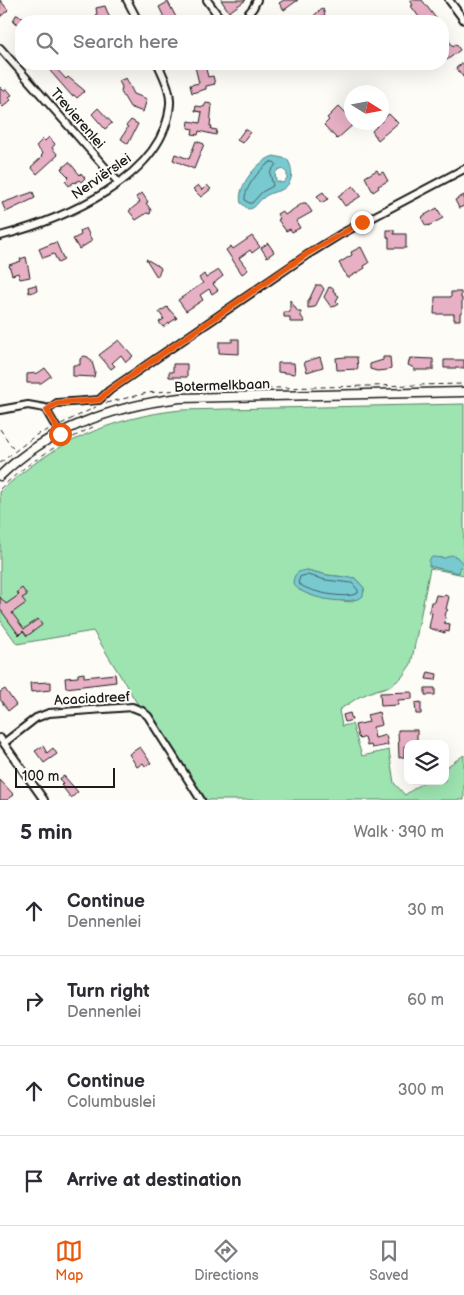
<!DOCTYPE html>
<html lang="en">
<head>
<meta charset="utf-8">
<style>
  body { margin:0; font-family:"Balsamiq Sans",sans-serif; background:#f2f2f3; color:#2b2b33 }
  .controls { position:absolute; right:15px; bottom:15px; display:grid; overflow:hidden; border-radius:10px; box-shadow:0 5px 20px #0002 }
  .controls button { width:45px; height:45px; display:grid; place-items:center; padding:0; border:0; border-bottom:1px solid #e1e1e2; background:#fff; color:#2b2b33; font:25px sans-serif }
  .compass { position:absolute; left:344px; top:85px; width:45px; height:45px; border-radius:50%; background:#fff; box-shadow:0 5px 20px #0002; rotate:101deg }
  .scale { position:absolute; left:15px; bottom:12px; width:100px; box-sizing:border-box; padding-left:5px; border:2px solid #1c1c1c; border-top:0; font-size:14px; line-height:18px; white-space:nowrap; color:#1c1c1c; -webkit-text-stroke:4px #fdfcf7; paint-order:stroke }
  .stop { position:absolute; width:15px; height:15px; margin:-11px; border:4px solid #ea580c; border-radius:50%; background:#fff }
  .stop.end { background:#ea580c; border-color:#fff; box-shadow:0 1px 5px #0008 }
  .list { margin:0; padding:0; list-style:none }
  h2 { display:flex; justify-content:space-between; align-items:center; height:65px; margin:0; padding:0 20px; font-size:21px }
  h2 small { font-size:16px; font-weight:400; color:#7c7c81 }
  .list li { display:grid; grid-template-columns:32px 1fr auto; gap:15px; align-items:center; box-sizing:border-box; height:90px; padding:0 20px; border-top:1px solid #e1e1e2 }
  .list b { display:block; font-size:19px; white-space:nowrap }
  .list p { margin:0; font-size:16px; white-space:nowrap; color:#7c7c81 }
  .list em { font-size:16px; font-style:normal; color:#7c7c81 }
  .icon { flex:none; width:28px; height:28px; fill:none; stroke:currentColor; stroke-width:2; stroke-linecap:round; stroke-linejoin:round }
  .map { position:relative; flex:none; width:464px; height:800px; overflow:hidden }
  .search { position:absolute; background:#fff; box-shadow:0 5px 20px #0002; left:15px; right:15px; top:15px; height:55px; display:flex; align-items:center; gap:12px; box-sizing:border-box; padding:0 18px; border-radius:20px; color:#7c7c81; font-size:19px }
  .sheet { height:425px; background:#fff }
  nav { display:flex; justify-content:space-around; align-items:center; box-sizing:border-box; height:70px; border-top:1px solid #e1e1e2; background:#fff; font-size:14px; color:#7c7c81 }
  nav a { display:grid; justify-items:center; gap:2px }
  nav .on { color:#ea580c }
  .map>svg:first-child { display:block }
  .green { fill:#9de4b1; stroke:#5c8066; fill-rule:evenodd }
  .water { fill:#78c9d0; stroke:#538488; fill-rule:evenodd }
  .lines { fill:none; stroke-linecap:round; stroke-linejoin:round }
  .shore { stroke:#416164; stroke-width:1 }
  .building { fill:#e8b0c5; stroke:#1c1c1c }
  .minor-casing { stroke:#1c1c1c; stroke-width:10 }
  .major-casing { stroke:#1c1c1c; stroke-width:11 }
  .path { stroke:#1c1c1c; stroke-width:1; stroke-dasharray:5 4; stroke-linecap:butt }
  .minor { stroke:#fdfcf7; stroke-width:6 }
  .major { stroke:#fdfcf7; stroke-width:8 }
  .route { stroke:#ea580c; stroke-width:6 }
  .labels { text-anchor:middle; stroke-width:4; stroke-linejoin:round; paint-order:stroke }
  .street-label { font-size:14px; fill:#1c1c1c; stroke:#fdfcf7 }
</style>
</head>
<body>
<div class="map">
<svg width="464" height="800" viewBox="0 0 464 800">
  <rect width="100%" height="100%" fill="#fdfcf7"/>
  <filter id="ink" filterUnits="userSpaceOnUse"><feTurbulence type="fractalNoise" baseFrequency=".02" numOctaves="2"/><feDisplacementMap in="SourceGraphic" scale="10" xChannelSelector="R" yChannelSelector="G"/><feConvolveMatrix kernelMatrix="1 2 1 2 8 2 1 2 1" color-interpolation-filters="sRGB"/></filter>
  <g filter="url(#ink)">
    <path class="green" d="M 464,404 L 464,575 L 430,568 L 411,664 L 402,677 L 391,686 L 376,690 L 359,697 L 339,710 L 342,726 L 352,724 L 362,756 L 389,750 L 394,783 L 405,795 L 425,781 L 445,781 L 445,768 L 464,755 L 464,800 L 196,800 L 93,631 L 17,644 L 0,620 L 0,492 C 50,444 112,417 181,410 ZM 307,570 L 327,575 L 355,578 L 364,588 L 364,592 L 351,602 C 333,600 316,597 299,590 Z"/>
    <path class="water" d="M 274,156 L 287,159 C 294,169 294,184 281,190 C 275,192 269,193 263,198 C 257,202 256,209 248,209 L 241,203 C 236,187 258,160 274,156 ZM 279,169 L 284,170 L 287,173 L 287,178 L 283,183 L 276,181 L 275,173 Z
      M 451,555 L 457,557 L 462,563 L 459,573 L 429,566 L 429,560 L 432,557 L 445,558 Z
      M 307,570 L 327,575 L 355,578 L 364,588 L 363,596 C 351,607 300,598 293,583 C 294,574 297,571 307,570 Z"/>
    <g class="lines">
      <path class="shore" d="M 271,162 L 274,162 L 276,164 L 270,173 L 273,186 L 262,192 L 252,203 L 249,203 L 245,200 C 244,188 261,167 271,162 Z
        M 307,575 L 326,580 L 352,583 L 358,590 L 358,593 C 347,600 307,592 298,583 L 300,577 Z"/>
    </g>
    <path class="building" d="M 0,0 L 8,10 L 0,17 Z
      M 221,0 L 246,0 L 229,12 Z
      M 284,0 L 298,0 L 284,10 L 279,3 Z
      M 410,0 L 422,0 L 438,21 L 413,21 L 419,17 L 411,6 L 413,5 Z
      M 168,2 L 178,21 L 166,21 L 159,7 Z
      M 105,6 L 111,21 L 93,21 L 97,14 L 96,8 Z
      M 323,9 L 325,15 L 308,21 L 319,11 Z
      M 16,15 L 17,15 L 28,21 L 21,21 L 21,26 L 13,21 Z
      M 446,37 L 453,46 L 456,44 L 460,50 L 447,60 L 443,53 L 443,39 Z
      M 464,62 L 464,78 L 456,68 Z
      M 44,64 L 52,64 L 66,79 L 68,77 L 85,91 L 77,98 L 74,95 L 72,96 Z
      M 205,65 L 208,77 L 213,76 L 215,84 L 206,86 L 206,89 L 192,93 L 190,85 L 199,83 L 195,67 Z
      M 126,78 L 134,94 L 147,99 L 143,112 L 130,107 L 121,92 L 122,87 L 119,81 Z
      M 0,87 L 4,91 L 7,89 L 12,95 L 9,97 L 11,100 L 3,107 L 0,104 Z
      M 206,103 L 212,104 L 210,126 L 212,126 L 211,129 L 217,130 L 216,135 L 199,131 L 198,135 L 192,134 L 193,129 L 188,128 L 189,121 L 200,123 L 202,112 L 195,111 L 196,106 L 204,107 Z
      M 339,106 L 352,119 L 352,122 L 356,122 L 337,139 L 324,125 L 329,120 L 327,118 Z
      M 98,108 L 112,123 L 105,129 L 92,114 Z
      M 389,114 L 398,123 L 378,140 L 372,131 L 377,126 L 374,122 L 382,122 L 382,118 L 384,118 Z
      M 131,120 L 138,124 L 128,144 L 121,139 L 128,127 L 126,126 Z
      M 245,129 L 250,132 L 242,143 L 237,140 Z
      M 49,137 L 55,144 L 52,148 L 58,155 L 37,174 L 31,167 L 42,157 L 41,156 L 43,154 L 36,146 L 43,139 L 45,141 Z
      M 196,141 L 204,144 L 194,169 L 173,160 L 175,154 L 189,159 Z
      M 69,162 L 80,175 L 81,173 L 85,178 L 81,182 L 79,180 L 75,183 L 74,182 L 69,186 L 65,181 L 69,177 L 61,169 Z
      M 377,170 L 379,174 L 383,172 L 388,181 L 378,186 L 379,188 L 373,192 L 365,177 Z
      M 198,185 L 202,190 L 207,185 L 211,189 L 201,197 L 193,189 Z
      M 353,186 L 361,196 L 345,206 L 338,196 Z
      M 33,192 L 35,198 L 6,212 L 2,203 Z
      M 323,192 L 328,199 L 321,203 L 317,196 Z
      M 142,193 L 148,202 L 146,203 L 151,210 L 150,214 L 147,213 L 136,220 L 129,211 L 140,202 L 136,197 Z
      M 464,195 L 464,206 L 459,208 L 455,200 Z
      M 303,203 L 306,203 L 312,212 L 296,221 L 300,228 L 292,232 L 290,229 L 286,231 L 278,220 L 280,219 L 277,214 L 282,211 L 285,215 Z
      M 437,208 L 443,218 L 428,226 L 428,225 L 426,226 L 422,219 L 423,216 Z
      M 86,228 L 92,241 L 79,249 L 73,239 L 81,235 L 80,231 Z
      M 387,230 L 394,230 L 394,234 L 406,234 L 406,248 L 389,248 L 389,238 L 387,237 Z
      M 252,236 L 260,247 L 252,253 L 250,250 L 239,258 L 248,270 L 242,274 L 226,250 L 231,246 L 233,249 Z
      M 56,242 L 64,260 L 58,263 L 54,254 L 43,258 L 39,249 Z
      M 268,243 L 274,252 L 267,257 L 261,248 Z
      M 361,247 L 369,263 L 364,266 L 365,268 L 348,278 L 339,263 L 352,255 L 351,252 Z
      M 26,257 L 30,277 L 20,279 L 18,273 L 12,275 L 9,265 L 21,261 L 20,259 Z
      M 146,259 L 160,267 L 161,269 L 157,277 Z
      M 219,270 L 223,276 L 213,284 L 218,290 L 212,294 L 209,289 L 200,295 L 203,300 L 186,311 L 178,300 L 203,283 L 199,278 L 204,274 L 206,278 Z
      M 36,285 L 37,291 L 29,293 L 28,287 Z
      M 316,285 L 321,285 L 324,289 L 315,307 L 308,308 L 308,300 L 309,300 Z
      M 329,287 L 334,289 L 333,291 L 336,293 L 336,294 L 339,296 L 336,301 L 339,304 L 336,306 L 331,307 L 324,297 Z
      M 451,292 L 461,292 L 461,298 L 462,298 L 462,313 L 460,313 L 460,320 L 454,320 L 454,314 L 434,314 L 435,297 L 451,297 Z
      M 290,300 L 298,312 L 301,312 L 301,316 L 305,322 L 290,322 L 290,317 L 284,317 L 284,312 L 290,312 Z
      M 167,307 L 177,318 L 163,327 L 159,322 L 164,319 L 159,312 Z
      M 232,339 L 239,339 L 239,354 L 219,353 L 219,342 L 232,342 Z
      M 119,340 L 133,356 L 126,362 L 121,355 L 112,363 L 115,366 L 111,369 L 99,355 Z
      M 84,356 L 88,357 L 92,362 L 95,372 L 94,377 L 73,376 L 73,365 L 80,365 L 80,359 Z
      M 320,357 L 323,367 L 307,372 L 304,362 Z
      M 345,357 L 357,357 L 358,369 L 337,370 L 336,358 Z
      M 383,357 L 390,357 L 391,368 L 388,369 L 387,370 L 377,371 L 370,369 L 370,364 L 383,360 Z
      M 410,358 L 433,359 L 433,370 L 414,370 L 414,368 L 408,365 Z
      M 444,360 L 464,360 L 464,368 L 444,368 Z
      M 278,363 L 294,363 L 295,374 L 278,372 Z
      M 173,364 L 187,364 L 187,377 L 169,377 L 169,372 L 173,372 Z
      M 45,368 L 51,376 L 41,383 L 27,383 L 27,374 L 38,373 Z
      M 22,588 L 27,595 L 22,598 L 26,603 L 12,613 L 24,629 L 38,619 L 42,625 L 27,636 L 23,631 L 19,635 L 0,609 L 0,597 L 6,604 L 19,595 L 17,592 Z
      M 436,595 L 444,596 L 445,595 L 449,597 L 446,609 L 448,610 L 446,612 L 444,623 L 450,624 L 449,632 L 445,631 L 445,633 L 429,628 L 432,613 L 429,612 L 431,602 L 434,602 Z
      M 428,672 L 437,674 L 436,680 L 426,679 Z
      M 84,673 L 84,677 L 115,674 L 116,682 L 66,688 L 65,678 L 78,677 L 78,674 Z
      M 51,682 L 51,690 L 31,692 L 30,683 Z
      M 425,688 L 435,688 L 435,695 L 425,695 Z
      M 5,689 L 16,705 L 8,711 L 0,699 L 0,692 Z
      M 412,692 L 412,699 L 398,700 L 398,705 L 381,706 L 380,693 Z
      M 421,702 L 421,714 L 416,714 L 415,703 Z
      M 379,712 L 382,725 L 373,727 L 375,738 L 386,735 L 388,745 L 372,748 L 371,745 L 367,746 L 365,737 L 360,739 L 358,737 L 355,725 L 369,722 L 367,715 Z
      M 350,713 L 352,720 L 345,722 L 343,715 Z
      M 398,730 L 417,730 L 417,744 L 408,744 L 408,746 L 404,746 L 404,757 L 399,758 Z
      M 43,746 L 47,753 L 53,748 L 57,754 L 44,763 L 35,751 Z
      M 140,747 L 151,763 L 145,766 L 143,763 L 137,767 L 129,754 Z
      M 64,776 L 78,792 L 71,798 L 61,785 L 63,783 L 59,779 Z
      M 0,780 L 14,795 L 7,800 L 0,800 Z"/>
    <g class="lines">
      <g class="minor-casing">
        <path id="minor" d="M 127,0 L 138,21
          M 207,0 L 222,21
          M 449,0 L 464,20
          M 242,21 L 253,8 L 257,0
          M 0,48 L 118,182
          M 0,236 C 61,220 165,178 170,104 C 171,90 163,76 158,64
          M 0,410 L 28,405 L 45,408 L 60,434
          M 47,410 L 57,403 L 99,400 L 110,390 L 307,255 L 341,234 L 464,169
          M 0,738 L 44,800
          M 4,743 L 36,718 L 49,713 L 132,707 L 142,711 L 148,716 L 201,800"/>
      </g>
      <g class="major-casing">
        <path id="major" d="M 0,476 C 48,429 114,406 180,398 L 464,392"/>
      </g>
      <path class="path" d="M 106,403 L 147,393 L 177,390 L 464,384
        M 61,424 L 96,407
        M 0,429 L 14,450
        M 0,463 L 36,435 L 50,429
        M 0,489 C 28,462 58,444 93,427"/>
      <use href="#minor" class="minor"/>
      <use href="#major" class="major"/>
    </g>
  </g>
  <g class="lines" filter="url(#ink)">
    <path class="route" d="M 60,434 L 47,410 L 57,403 L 99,400 L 110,390 L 307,254 L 362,222"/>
  </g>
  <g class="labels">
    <g class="street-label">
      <text transform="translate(78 118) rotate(49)" y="5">Trevierenlei</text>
      <text transform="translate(101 176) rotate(-35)" y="5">Nerviërslei</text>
      <text transform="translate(222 385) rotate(-2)" y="5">Botermelkbaan</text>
      <text transform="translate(92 698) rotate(-3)" y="5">Acaciadreef</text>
    </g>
  </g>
</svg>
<div class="controls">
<button><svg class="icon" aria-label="layers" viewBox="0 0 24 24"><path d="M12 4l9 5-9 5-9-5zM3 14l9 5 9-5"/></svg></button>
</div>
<svg class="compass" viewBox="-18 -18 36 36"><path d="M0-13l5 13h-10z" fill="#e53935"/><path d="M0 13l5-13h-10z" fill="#7c7c81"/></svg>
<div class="scale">100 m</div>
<div class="stop" style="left:60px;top:434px"></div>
<div class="stop end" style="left:362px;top:222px"></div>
<div class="search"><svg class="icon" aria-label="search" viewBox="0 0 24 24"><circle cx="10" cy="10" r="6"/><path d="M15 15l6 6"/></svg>Search here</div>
</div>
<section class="sheet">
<h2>5 min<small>Walk · 390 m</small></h2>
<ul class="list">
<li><svg class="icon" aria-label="ahead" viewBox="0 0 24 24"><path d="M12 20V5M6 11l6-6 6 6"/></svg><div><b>Continue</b><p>Dennenlei</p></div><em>30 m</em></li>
<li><svg class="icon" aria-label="right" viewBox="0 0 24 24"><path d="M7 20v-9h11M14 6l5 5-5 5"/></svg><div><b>Turn right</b><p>Dennenlei</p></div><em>60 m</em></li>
<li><svg class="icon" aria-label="ahead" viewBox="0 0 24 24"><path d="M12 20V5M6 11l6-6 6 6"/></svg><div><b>Continue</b><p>Columbuslei</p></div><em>300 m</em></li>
<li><svg class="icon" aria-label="arrive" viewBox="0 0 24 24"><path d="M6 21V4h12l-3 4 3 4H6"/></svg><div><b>Arrive at destination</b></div></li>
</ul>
</section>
<nav>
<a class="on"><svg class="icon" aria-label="map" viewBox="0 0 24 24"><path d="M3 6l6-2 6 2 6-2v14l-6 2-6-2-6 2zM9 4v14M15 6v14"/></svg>Map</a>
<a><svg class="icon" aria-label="directions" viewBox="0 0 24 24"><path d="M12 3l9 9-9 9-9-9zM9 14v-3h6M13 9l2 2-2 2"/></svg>Directions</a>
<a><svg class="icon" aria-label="saved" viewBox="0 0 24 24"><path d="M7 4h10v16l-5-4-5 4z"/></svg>Saved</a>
</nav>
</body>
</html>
